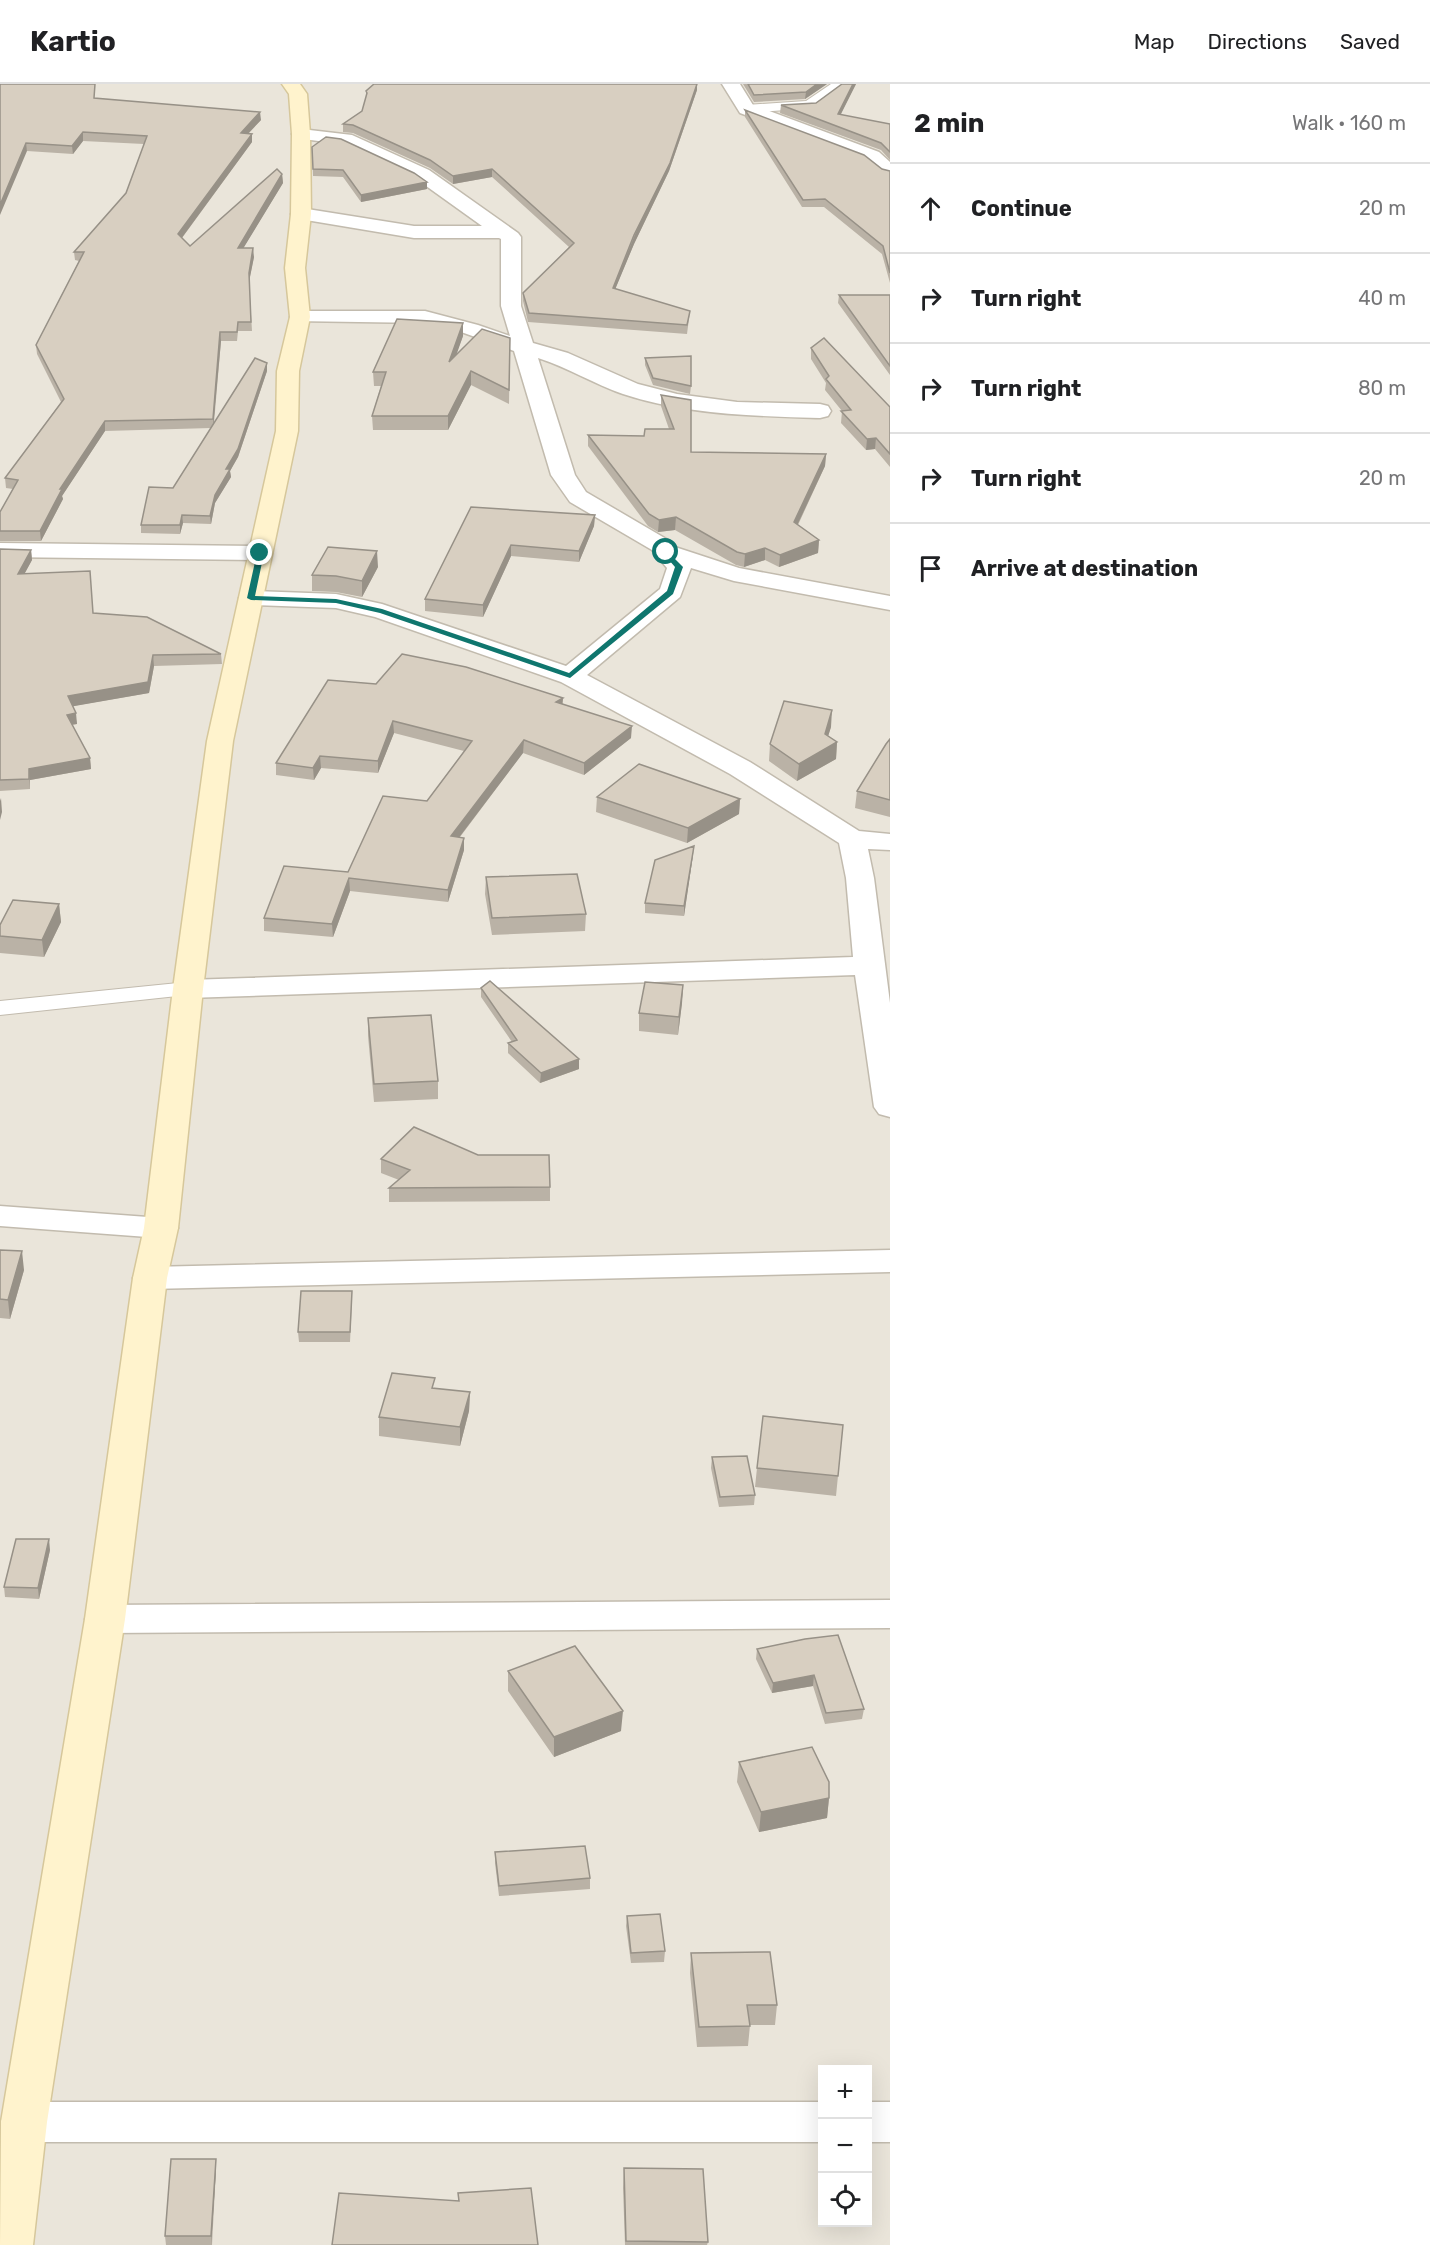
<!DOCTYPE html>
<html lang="en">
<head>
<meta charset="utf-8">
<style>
  body { margin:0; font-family:Rubik,sans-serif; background:#f6f6f6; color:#202124 }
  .controls { position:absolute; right:18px; bottom:18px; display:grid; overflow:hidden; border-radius:0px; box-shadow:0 6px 24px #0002 }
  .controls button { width:54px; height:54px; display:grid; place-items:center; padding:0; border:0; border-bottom:2px solid #e0e0e0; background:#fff; color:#202124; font:30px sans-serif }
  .stop { position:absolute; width:18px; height:18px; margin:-14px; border:4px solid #0f766e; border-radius:50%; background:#fff }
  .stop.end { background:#0f766e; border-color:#fff; box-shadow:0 2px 6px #0008 }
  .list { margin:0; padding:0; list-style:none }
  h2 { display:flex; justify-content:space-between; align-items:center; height:78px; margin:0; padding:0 24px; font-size:26px }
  h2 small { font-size:20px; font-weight:400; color:#757577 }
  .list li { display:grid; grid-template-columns:39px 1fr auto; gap:18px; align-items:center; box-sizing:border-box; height:90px; padding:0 24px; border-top:2px solid #e0e0e0 }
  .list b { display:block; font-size:22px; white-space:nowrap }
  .list em { font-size:20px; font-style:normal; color:#757577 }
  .icon { flex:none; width:33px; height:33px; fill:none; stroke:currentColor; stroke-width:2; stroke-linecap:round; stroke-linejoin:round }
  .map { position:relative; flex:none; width:890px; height:2161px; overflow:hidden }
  header { display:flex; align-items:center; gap:36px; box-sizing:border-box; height:84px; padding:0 30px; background:#fff; border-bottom:2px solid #e0e0e0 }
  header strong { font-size:28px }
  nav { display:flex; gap:33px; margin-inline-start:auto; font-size:21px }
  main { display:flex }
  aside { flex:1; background:#fff }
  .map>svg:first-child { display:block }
  .residential { fill:#eae5da; fill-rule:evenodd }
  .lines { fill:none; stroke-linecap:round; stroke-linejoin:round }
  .lane-casing { stroke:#c2bbae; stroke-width:2 }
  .street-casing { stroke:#c2bbae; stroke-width:3 }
  .secondary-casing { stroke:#d6c79b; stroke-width:3 }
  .lane { fill:#fff; fill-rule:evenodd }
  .street { fill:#fff; fill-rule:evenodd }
  .secondary { fill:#fff3cd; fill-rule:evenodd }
  .wall { fill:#bab2a6 }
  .shaded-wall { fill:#979187 }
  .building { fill:#d8cfc1; stroke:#979187; stroke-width:1.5 }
  .route { fill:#0f766e }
</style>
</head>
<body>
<header>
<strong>Kartio</strong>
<nav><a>Map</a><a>Directions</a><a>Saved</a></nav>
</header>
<main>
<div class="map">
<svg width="890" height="2161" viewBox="0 0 890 2161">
  <rect width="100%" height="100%" fill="#f6f3ec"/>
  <path class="residential" d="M 0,0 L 890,0 L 890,2161 L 0,2161 ZM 822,1986 L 868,1986 L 868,2138 L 822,2138 Z"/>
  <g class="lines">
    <g class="lane-casing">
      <path id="lane" d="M 831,0 L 847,0 L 814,24 L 746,29 L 739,25 L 746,21 L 806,17 Z
        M 188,898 L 196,900 L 200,905 L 196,910 L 0,931 L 0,917 Z"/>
    </g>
    <g class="street-casing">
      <path id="street" d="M 722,0 L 740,0 L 753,21 L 879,68 L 890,78 L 890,93 L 883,91 L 865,76 L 740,29 Z
        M 301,45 L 352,51 L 429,86 L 518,149 L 521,153 L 521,222 L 533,259 L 568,269 L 638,300 L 677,310 L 737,318 L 820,320 L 828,322 L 831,327 L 828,332 L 820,334 C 754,332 687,331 623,310 C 594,300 567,283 538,274 L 575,391 L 586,408 L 668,456 L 675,463 L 739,484 L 890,512 L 890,526 L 734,497 L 691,484 L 680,513 L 587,591 L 750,678 L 859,747 L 890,750 L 890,766 L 868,765 L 874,794 L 890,919 L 890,1033 L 879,1030 L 874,1023 L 855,891 L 188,914 L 177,911 L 173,905 L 177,899 L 188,896 L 853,873 L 846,794 L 839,759 L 730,690 L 561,598 L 375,533 L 336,524 L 251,521 L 242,519 L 239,514 L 242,509 L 251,507 L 336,510 L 382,520 L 566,582 L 660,505 L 667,484 L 652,466 L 570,418 L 551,391 L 514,267 L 464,249 L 425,239 L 293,237 L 290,233 L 293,229 L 300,227 L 425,227 L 478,241 L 510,252 L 501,222 L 501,155 L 499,154 L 414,154 L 294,134 L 291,130 L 294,126 L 301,124 L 414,142 L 482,142 L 415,94 L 342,60 L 295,54 L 292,50 L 295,46 Z
        M 0,459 L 260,462 L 269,464 L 272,469 L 269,474 L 260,476 L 0,473 Z
        M 0,1122 L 161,1134 L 173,1137 L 178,1144 L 173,1151 L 161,1154 L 0,1142 Z
        M 890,1166 L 890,1188 L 150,1205 L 138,1202 L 133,1194 L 138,1186 L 150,1183 Z
        M 890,1516 L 890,1544 L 105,1549 L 91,1545 L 85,1535 L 91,1525 L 105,1521 Z
        M 24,2018 L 822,2018 L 822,2058 L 24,2058 L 7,2052 L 1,2038 L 7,2024 Z
        M 868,2018 L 890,2018 L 890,2058 L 868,2058 Z"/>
    </g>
    <g class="secondary-casing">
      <path id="secondary" d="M 282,0 L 300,0 L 307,10 L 310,50 L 311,130 L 305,184 L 310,233 L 299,287 L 298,347 L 233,657 L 203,905 L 178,1144 L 167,1194 L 125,1535 L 47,2038 L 33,2161 L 0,2161 L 1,2038 L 85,1535 L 133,1194 L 144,1144 L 173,905 L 207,657 L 276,347 L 277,287 L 290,233 L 285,184 L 291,130 L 292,50 L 289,10 Z"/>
    </g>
    <use href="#lane" class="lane"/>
    <use href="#street" class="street"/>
    <use href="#secondary" class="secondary"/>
  </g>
  <path class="wall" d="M 0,0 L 95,14 L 261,36 L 248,50 L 252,50 L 252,58 L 182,154 L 190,162 L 282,90 L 283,99 L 243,164 L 254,173 L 249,197 L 252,247 L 238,247 L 237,257 L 221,257 L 214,339 L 267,279 L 267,287 L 238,373 L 230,387 L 231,393 L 215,419 L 211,440 L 183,439 L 180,450 L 141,449 L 141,441 L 173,404 L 211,344 L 105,347 L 62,412 L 63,415 L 41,457 L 0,457 L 0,428 L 13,405 L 6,404 L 5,394 L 61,318 L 37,270 L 36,261 L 79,177 L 75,176 L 74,168 L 126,109 L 144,60 L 83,57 L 73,70 L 27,67 Z
    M 743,0 L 827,0 L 805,15 L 754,18 Z
    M 842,0 L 856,0 L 840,31 L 890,40 L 890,76 L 881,66 L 780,29 L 781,21 L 816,19 Z
    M 697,6 L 669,87 L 634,160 L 615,205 L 690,227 L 687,250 L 528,238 L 523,217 L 523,209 L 569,163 L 492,93 L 453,100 L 430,84 L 353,49 L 343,48 L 343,40 L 362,27 L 366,14 L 366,7 Z
    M 745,26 L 882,85 L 890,87 L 890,199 L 882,170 L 824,123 L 802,123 L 745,33 Z
    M 312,63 L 427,105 L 361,118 L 343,93 L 313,92 Z
    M 839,211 L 890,211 L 890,291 L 838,219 Z
    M 463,239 L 463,252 L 456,270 L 510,254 L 509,320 L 471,301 L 448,346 L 373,346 L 372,332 L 381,302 L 374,302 L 373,288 Z
    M 811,264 L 890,323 L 890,383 L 875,365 L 866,366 L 841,339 L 842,327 L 825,306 L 826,299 L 811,275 Z
    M 645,274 L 691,302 L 690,310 L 653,301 L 645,281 Z
    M 661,311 L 691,368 L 826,370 L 825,382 L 798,441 L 819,456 L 818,469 L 779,483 L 765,476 L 744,483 L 736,481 L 675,446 L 658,448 L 648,442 L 588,362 L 588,351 L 644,352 L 669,345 L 661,322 Z
    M 471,423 L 595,431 L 594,442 L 579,478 L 511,472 L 483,533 L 425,527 L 425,515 Z
    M 0,465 L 31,466 L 32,476 L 24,490 L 93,529 L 221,570 L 222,580 L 154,582 L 149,609 L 73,622 L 77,640 L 72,641 L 90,674 L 91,685 L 30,696 L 30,705 L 0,707 Z
    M 378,483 L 362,513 L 336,508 L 312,507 L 312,491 Z
    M 376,600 L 563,614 L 562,620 L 631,654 L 584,691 L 523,669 L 460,753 L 464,754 L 464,766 L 448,818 L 350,807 L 333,853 L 264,847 L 264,834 L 348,788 L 427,717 L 464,667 L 394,649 L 378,689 L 321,684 L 314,696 L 276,691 L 276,679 Z
    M 831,643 L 828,652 L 837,658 L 836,675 L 797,697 L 769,677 L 770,660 Z
    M 890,655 L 890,733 L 855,724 L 857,707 Z
    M 597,713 L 740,715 L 739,730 L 687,759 L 596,728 Z
    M 693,771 L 684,832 L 645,829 L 645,819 Z
    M 486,793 L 586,830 L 585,847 L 492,851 L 485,810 Z
    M 59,820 L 61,838 L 44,873 L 0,869 L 0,841 Z
    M 683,901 L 682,919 L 678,951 L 639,947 L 639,929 Z
    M 481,904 L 579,975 L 579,985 L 540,999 L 508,969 L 508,959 L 512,958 L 481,913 Z
    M 368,934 L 438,997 L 438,1015 L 374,1018 L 368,952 Z
    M 381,1075 L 550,1103 L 550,1117 L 389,1118 L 389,1104 L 399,1096 L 381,1089 Z
    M 0,1166 L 24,1186 L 10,1235 L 0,1234 Z
    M 352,1217 L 350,1258 L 299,1258 L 298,1248 Z
    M 470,1308 L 469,1327 L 460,1362 L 379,1352 L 379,1333 Z
    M 843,1341 L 836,1412 L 755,1403 L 757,1384 Z
    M 712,1373 L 755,1411 L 754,1421 L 719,1423 L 711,1384 Z
    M 50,1466 L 39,1515 L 5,1513 L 4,1503 Z
    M 805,1555 L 864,1625 L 862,1635 L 825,1640 L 813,1602 L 772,1609 L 756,1575 L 757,1565 Z
    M 508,1587 L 621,1647 L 554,1673 L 508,1607 Z
    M 739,1678 L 829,1714 L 827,1734 L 759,1748 L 737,1698 Z
    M 495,1768 L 590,1794 L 590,1805 L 499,1812 L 495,1779 Z
    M 627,1832 L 665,1867 L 664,1878 L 631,1879 L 626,1842 Z
    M 691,1869 L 777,1921 L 775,1941 L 750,1941 L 748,1962 L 697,1963 L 690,1889 Z
    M 624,2084 L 708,2158 L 707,2161 L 625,2161 L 623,2104 Z
    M 216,2086 L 212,2161 L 166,2161 L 165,2152 Z"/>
  <path class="shaded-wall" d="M 697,0 L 697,6 L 669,87 L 634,160 L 612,213 L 613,204 Z
    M 817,0 L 827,0 L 805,15 L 806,8 Z
    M 853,0 L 856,0 L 837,38 L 838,30 Z
    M 260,28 L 261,36 L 241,57 L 241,49 Z
    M 83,48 L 83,57 L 73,70 L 72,62 Z
    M 252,50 L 252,58 L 178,159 L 178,150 Z
    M 26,59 L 27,67 L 0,131 L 0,121 Z
    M 492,85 L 492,93 L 453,100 L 453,92 Z
    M 282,90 L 283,99 L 238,173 L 238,164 Z
    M 427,98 L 427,105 L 361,118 L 361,111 Z
    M 253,164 L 254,173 L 249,198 L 249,189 Z
    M 463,239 L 463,252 L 449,292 L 449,278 Z
    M 220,248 L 221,257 L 213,344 L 213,335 Z
    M 267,279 L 267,287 L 238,373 L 230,387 L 231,393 L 215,419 L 211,440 L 210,432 L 215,411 L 226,385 Z
    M 471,287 L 471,301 L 448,346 L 448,332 Z
    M 105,337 L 105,347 L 62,412 L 63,415 L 41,457 L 40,447 L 60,405 Z
    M 876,354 L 875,365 L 866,366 L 867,355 Z
    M 826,370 L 825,382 L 793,450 L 794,438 Z
    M 182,431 L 183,439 L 180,450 L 180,441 Z
    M 595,431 L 594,442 L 579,478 L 579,467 Z
    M 676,433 L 675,446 L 658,448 L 659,436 Z
    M 819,456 L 818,469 L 779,483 L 780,471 Z
    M 511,461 L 511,472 L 483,533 L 483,521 Z
    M 765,464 L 765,476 L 744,483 L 745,470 Z
    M 31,466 L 32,476 L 19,500 L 18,490 Z
    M 377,467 L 378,483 L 362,513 L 362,497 Z
    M 153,571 L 154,582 L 149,609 L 69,623 L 68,612 Z
    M 563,614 L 562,626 L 556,618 Z
    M 832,626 L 831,643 L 824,665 L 837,658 L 836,675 L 797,697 L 799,680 L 825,650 Z
    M 76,629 L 77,640 L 68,641 L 67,631 Z
    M 393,637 L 394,649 L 378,689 L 378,677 Z
    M 632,642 L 631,654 L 584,691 L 584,679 Z
    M 524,656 L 523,669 L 451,764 L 451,752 Z
    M 320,672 L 321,684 L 314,696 L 313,684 Z
    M 90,674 L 91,685 L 30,696 L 30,705 L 29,685 Z
    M 1,714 L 2,728 L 0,736 L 0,717 Z
    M 740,715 L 739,730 L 687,759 L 688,744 Z
    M 464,754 L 464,766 L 448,818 L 448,806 Z
    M 694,762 L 693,771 L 684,832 L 684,822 Z
    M 349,794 L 350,807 L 333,853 L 332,840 Z
    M 59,820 L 61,838 L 44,873 L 42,856 Z
    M 683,901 L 682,919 L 678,951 L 679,933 Z
    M 579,975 L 579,985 L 540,999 L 541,989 Z
    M 22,1167 L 24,1186 L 10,1235 L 8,1216 Z
    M 470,1308 L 469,1327 L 460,1362 L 460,1343 Z
    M 49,1455 L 50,1466 L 39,1515 L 38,1504 Z
    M 814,1591 L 813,1602 L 772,1609 L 773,1599 Z
    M 623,1627 L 621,1647 L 554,1673 L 554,1653 Z
    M 829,1714 L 827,1734 L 759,1748 L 761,1728 Z
    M 216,2075 L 216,2086 L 211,2161 L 211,2152 Z"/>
  <path class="building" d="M 0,0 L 95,0 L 94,14 L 260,28 L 241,49 L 252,50 L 178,150 L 190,162 L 277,85 L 282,90 L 238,164 L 253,164 L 249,189 L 251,238 L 238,238 L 237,248 L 220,248 L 213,335 L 105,337 L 60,405 L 62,405 L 40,447 L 0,447 L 0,428 L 18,396 L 5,394 L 64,315 L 36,261 L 84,168 L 74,168 L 126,109 L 147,52 L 83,48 L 72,62 L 26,59 L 0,121 Z
    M 374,0 L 697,0 L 670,79 L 634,151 L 613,204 L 690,227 L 687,241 L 529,229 L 523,209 L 574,159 L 492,85 L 453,92 L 430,76 L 353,41 L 343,40 L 362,27 L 367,9 L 366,7 Z
    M 748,0 L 817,0 L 806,8 L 754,11 Z
    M 842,0 L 853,0 L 838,30 L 890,40 L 890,68 L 881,59 L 781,21 L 816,19 Z
    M 745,26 L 864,71 L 882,85 L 890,87 L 890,189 L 883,162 L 825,115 L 803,116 Z
    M 326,53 L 341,55 L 414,89 L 427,98 L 361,111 L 343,86 L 313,85 L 312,63 Z
    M 839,211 L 890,211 L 890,282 Z
    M 397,235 L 463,239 L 449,278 L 482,245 L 510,254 L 509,306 L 471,287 L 448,332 L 372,332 L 386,288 L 373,288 Z
    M 824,254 L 890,323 L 890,370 L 876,354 L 867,355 L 841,327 L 851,326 L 826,295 L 829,292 L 811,264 Z
    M 691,272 L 691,302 L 653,294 L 645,274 Z
    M 255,274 L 267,279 L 238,365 L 226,385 L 230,385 L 215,411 L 210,432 L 182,431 L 180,441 L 141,441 L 149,403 L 173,404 Z
    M 661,311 L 691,316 L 691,368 L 826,370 L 794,438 L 819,456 L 780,471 L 765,464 L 745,470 L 737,468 L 676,433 L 659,436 L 649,430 L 588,351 L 644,352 L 645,345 L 674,345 Z
    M 471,423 L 595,431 L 579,467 L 511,461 L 483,521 L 425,515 Z
    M 328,463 L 377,467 L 362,497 L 336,492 L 312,491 Z
    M 0,465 L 31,466 L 18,490 L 90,487 L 93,529 L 147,533 L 221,570 L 153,571 L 148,598 L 68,612 L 76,629 L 67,631 L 90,674 L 29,685 L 29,695 L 0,696 Z
    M 402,570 L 466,583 L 563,614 L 556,618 L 632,642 L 584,679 L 524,656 L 451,752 L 464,754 L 448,806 L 349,794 L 332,840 L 264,834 L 284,782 L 348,788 L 383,712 L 427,717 L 472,657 L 393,637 L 378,677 L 320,672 L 313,684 L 276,679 L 328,596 L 376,600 Z
    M 784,617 L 832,626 L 825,650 L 837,658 L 799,680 L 770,660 Z
    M 890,655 L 890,716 L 857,707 L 886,660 Z
    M 639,680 L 740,715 L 688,744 L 597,713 Z
    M 694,762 L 684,822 L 645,819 L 655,776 Z
    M 577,790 L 586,830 L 492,834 L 486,793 Z
    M 13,816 L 59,820 L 42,856 L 0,852 L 0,841 Z
    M 490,897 L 579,975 L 541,989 L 508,959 L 517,956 L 481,904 Z
    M 645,898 L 683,901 L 679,933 L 639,929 Z
    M 431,931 L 438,997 L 374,1000 L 368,934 Z
    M 414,1043 L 478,1071 L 549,1071 L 550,1103 L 389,1104 L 410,1086 L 381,1075 Z
    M 0,1166 L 22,1167 L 8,1216 L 0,1215 Z
    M 301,1207 L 352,1207 L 350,1248 L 298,1248 Z
    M 392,1289 L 435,1294 L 432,1304 L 470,1308 L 460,1343 L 379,1333 Z
    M 763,1332 L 843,1341 L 838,1392 L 757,1384 Z
    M 747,1372 L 755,1411 L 720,1413 L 712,1373 Z
    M 16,1455 L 49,1455 L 38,1504 L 4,1503 Z
    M 838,1551 L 864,1625 L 826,1629 L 814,1591 L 773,1599 L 757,1565 L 805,1555 Z
    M 575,1562 L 623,1627 L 554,1653 L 508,1587 Z
    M 812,1663 L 829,1698 L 829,1714 L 761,1728 L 739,1678 Z
    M 585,1762 L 590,1794 L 499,1802 L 495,1768 Z
    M 660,1830 L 665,1867 L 631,1869 L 627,1832 Z
    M 770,1868 L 777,1921 L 747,1921 L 750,1942 L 699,1943 L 691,1869 Z
    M 171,2075 L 216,2075 L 211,2152 L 165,2152 Z
    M 624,2084 L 703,2085 L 708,2158 L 626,2157 Z
    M 531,2104 L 538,2161 L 332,2161 L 339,2109 L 459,2117 L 458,2109 Z"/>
  <path class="route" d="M 666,466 L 683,483 L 673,510 L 570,594 L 380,529 L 336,519 L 251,516 L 247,514 L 257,469 L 260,467 L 264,469 L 255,512 L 336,515 L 382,525 L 569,589 L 667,507 L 675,483 L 662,468 Z"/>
</svg>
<div class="controls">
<button>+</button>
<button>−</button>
<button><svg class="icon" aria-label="locate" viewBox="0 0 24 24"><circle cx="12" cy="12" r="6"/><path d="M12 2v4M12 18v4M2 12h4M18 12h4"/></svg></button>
</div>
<div class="stop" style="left:666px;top:468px"></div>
<div class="stop end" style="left:260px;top:469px"></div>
</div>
<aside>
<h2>2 min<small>Walk · 160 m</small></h2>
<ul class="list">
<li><svg class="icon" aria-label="ahead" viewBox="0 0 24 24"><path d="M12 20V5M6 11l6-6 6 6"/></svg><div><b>Continue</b></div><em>20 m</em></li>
<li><svg class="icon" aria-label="right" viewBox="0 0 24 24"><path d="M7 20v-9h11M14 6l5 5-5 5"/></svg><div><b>Turn right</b></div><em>40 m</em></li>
<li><svg class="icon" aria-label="right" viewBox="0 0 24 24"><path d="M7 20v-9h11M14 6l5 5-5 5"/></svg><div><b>Turn right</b></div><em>80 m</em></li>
<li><svg class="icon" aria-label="right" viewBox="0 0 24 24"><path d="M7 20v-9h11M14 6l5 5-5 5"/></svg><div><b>Turn right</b></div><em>20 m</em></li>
<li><svg class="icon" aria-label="arrive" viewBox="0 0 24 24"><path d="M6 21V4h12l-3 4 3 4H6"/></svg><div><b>Arrive at destination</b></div></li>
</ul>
</aside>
</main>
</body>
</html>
